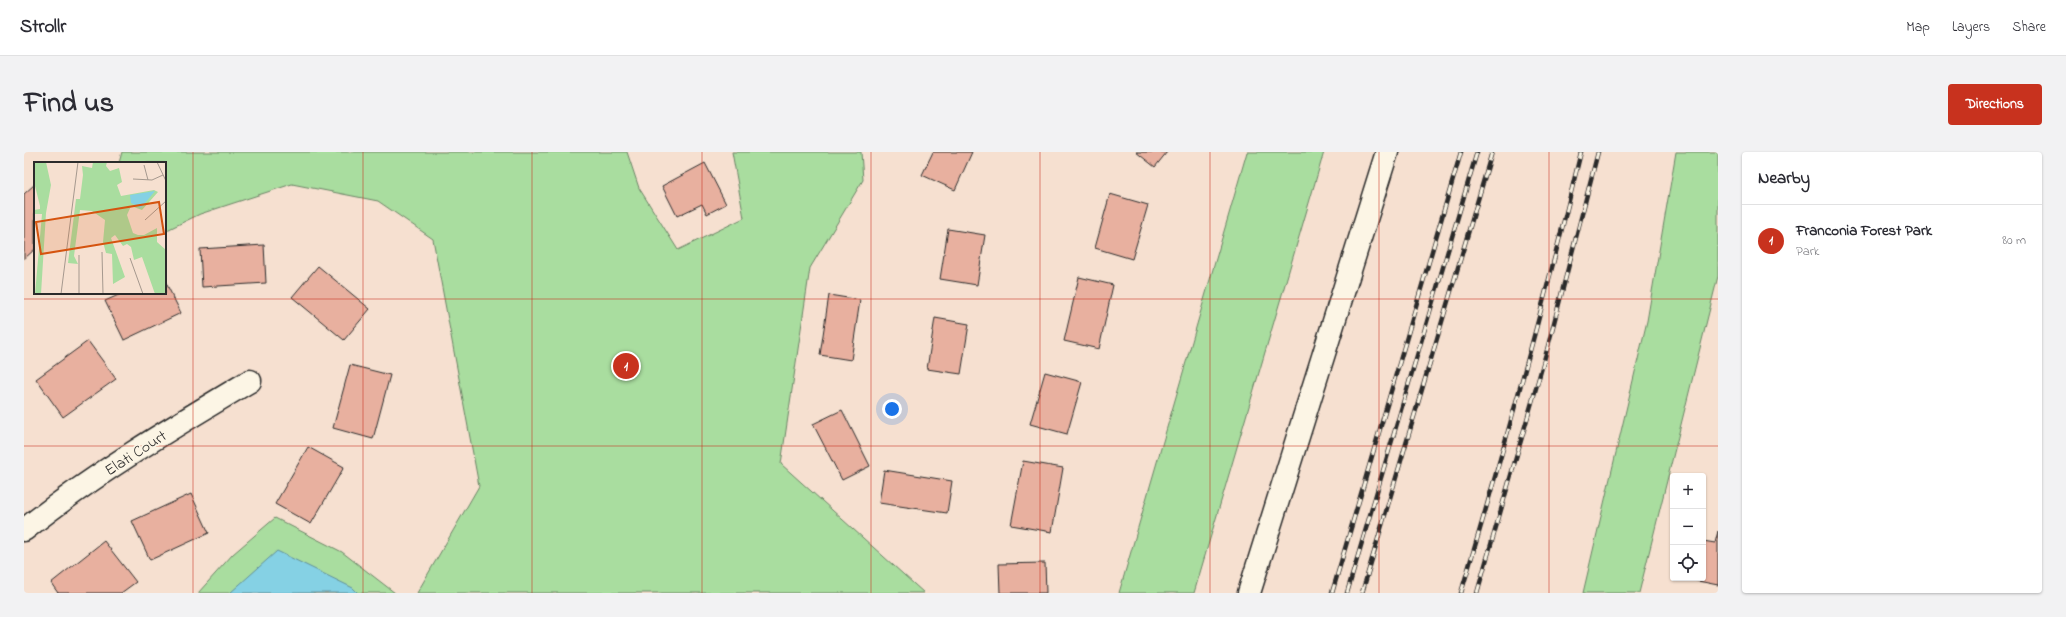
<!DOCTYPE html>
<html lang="en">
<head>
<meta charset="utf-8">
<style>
  body { margin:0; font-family:"Indie Flower",sans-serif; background:#f2f2f3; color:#2b2b33 }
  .controls { position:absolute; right:12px; bottom:12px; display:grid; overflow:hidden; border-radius:4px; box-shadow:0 1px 3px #0004 }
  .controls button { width:36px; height:36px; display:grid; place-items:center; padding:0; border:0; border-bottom:1px solid #e1e1e2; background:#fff; color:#2b2b33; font:20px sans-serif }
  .you { position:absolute; left:868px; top:257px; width:14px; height:14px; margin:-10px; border:3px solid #fff; border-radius:50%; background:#1a73e8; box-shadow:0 0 0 6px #1a73e833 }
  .badge { display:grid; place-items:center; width:26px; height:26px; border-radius:50%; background:#c8321e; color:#fff; font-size:13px; font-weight:700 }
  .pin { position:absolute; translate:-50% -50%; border:2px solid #fff; box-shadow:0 1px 4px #0006 }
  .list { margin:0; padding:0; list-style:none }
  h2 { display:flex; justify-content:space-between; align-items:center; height:52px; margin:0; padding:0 16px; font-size:17px }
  h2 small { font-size:13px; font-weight:400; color:#7c7c81 }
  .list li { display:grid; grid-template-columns:26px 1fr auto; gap:12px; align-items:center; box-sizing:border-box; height:72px; padding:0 16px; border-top:1px solid #e1e1e2 }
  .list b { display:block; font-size:15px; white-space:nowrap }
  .list p { margin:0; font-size:13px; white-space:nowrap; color:#7c7c81 }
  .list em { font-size:13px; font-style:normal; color:#7c7c81 }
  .icon { flex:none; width:22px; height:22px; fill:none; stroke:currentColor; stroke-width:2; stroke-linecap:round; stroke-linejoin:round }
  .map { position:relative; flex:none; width:1694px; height:441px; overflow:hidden; border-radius:4px }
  header { display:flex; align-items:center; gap:24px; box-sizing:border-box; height:56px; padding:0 20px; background:#fff; border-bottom:1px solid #e1e1e2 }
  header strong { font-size:19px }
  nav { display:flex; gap:22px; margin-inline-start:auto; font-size:14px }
  .intro { display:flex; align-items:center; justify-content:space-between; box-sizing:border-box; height:96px; padding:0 24px }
  h1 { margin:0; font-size:28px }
  .button { padding:10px 18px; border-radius:4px; background:#c8321e; color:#fff; font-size:14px; font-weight:700 }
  main { display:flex; gap:24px; padding:0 24px }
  aside { flex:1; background:#fff; border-radius:4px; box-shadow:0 1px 3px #0004 }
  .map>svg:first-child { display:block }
  .green { fill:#a9dd9f; stroke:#6a8465 }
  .water { fill:#85d1e4; stroke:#618f9a }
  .building { fill:#e8b09f; stroke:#2b2b2b }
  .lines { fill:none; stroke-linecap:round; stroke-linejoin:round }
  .minor-casing { stroke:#2b2b2b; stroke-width:25 }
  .minor { stroke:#fcf5e5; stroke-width:22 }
  .rail-casing { stroke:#2b2b2b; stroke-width:4.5 }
  .rail { stroke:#fcf5e5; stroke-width:3; stroke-dasharray:9; stroke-linecap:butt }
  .grid { fill:none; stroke:#c8321e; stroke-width:1; stroke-opacity:0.55 }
  .labels { text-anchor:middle; stroke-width:3.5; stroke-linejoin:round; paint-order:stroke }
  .street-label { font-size:16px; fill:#2b2b2b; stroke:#fcf5e5 }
  .inset-road { fill:none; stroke:#a5988e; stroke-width:1 }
  .view { fill:#d5540f; fill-opacity:0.15; stroke:#d5540f; stroke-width:2 }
  .inset-edge { fill:none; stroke:#2b2b2b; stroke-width:2 }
</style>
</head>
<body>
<header>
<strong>Strollr</strong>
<nav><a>Map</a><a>Layers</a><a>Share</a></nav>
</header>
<div class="intro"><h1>Find us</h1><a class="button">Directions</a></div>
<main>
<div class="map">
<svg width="1694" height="441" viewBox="0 0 1694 441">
  <rect width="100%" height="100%" fill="#f6e0d0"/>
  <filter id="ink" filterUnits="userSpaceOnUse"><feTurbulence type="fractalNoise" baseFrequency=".025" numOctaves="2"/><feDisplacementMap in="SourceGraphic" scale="8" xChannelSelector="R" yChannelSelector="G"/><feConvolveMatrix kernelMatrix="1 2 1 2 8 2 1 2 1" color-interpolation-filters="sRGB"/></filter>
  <g filter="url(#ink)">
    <path class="green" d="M 98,0 L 603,0 L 615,36 L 654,98 L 720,66 L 708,0 L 837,0 L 839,28 L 786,116 L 757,312 L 900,441 L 393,441 L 455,334 L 409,87 L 354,49 L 268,32 L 176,62 L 141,79 L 141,11 L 95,11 Z
      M 1223,0 L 1300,0 L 1170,441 L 1095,441 Z
      M 1652,0 L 1694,0 L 1694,124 L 1615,441 L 1559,441 L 1623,169 Z
      M 251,366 L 318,400 L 371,441 L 174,441 L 209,402 Z"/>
    <path class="water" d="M 253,399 L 329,436 L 334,441 L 206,441 Z"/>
    <path class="building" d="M 909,0 L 948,0 L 931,38 L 898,23 Z
      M 1112,0 L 1143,0 L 1131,15 Z
      M 681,11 L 702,52 L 683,62 L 678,52 L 653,64 L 638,34 Z
      M 11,32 L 11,97 L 0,107 L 0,42 Z
      M 1086,42 L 1124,53 L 1108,107 L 1071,96 Z
      M 924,77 L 961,83 L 953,133 L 916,127 Z
      M 240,93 L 242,131 L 178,135 L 176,97 Z
      M 294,114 L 346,157 L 320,188 L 268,145 Z
      M 1055,125 L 1089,133 L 1075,197 L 1040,189 Z
      M 141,129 L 157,161 L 100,188 L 81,149 L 99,141 L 141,141 Z
      M 805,143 L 836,148 L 827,208 L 796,203 Z
      M 911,166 L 945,172 L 937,222 L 903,217 Z
      M 64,189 L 92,227 L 39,265 L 12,227 Z
      M 326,213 L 366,223 L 349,287 L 309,276 Z
      M 1021,220 L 1058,230 L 1043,282 L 1006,272 Z
      M 818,258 L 846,314 L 818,328 L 789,272 Z
      M 284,295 L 320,315 L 287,372 L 251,352 Z
      M 999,309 L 1039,316 L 1028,380 L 987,373 Z
      M 860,318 L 928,329 L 923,361 L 855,351 Z
      M 167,342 L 185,381 L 126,408 L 108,369 Z
      M 1694,379 L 1694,433 L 1669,428 L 1669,426 L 1679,426 L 1679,389 L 1691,391 Z
      M 80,389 L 112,430 L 97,441 L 34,441 L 27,431 Z
      M 1021,411 L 1022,441 L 976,441 L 975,412 Z"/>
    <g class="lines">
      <g class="minor-casing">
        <path id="minor" d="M 0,378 C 70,322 149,275 226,229
          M 1225,441 L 1363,0"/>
      </g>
      <use href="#minor" class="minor"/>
      <g class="rail-casing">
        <path id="rail" d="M 1308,441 L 1437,0
          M 1323,441 L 1453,0
          M 1338,441 L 1468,0
          M 1437,441 C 1481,295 1521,148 1557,0
          M 1453,441 L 1523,198 L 1574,0"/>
      </g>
      <use href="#rail" class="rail"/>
    </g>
  </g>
  <path class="grid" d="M 169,0 L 169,441M 339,0 L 339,441M 508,0 L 508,441M 678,0 L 678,441M 847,0 L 847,441M 1016,0 L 1016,441M 1186,0 L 1186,441M 1355,0 L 1355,441M 1525,0 L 1525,441M 0,147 L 1694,147M 0,294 L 1694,294"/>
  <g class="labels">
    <g class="street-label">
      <text transform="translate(111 300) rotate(-33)" y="6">Elati Court</text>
    </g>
  </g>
  <g transform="translate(10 10)">
    <rect width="132" height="132" fill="#f6e0d0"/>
    <path d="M 0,0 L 12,0 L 17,23 L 12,51 L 7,132 L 1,132 L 8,52 L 0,52 L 0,48 L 6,47 L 6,44 L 0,20 ZM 59,0 L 73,0 L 72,4 L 76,9 L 85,6 L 88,20 L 83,23 L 87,34 L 120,28 L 124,30 L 108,48 L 97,44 L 93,53 L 99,71 L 104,73 L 110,73 L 123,66 L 123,80 L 132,88 L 132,132 L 121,132 L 108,95 L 100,98 L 97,85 L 93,82 L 89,84 L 81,73 L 77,76 L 91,115 L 79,122 L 78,92 L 72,91 L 69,80 L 71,58 L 58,49 L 46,48 L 40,94 L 44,102 L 34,101 L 42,37 L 46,37 L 49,13 L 48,4 L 58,6 Z" fill="#a9dd9f"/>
    <path d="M 121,29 L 107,46 L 97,41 L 96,33 Z" fill="#85d1e4"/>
    <path class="inset-road" d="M 123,0 L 132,19M 110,3 L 114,18M 99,17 L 118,18 L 129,13M 111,58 L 132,39M 68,90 L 69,132M 96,96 L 109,132M 27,132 L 44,0M 45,132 L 45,93"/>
    <path class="view" d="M 125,40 L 130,72 L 7,92 L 2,60 Z"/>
    <rect width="132" height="132" class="inset-edge"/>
  </g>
</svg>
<div class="controls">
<button>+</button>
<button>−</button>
<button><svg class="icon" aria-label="locate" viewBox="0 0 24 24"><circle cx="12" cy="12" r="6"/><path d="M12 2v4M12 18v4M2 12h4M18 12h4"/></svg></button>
</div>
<div class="you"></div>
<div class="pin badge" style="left:602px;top:214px">1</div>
</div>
<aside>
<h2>Nearby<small></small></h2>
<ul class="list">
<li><span class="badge">1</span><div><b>Franconia Forest Park</b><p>Park</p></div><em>80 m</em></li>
</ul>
</aside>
</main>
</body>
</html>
